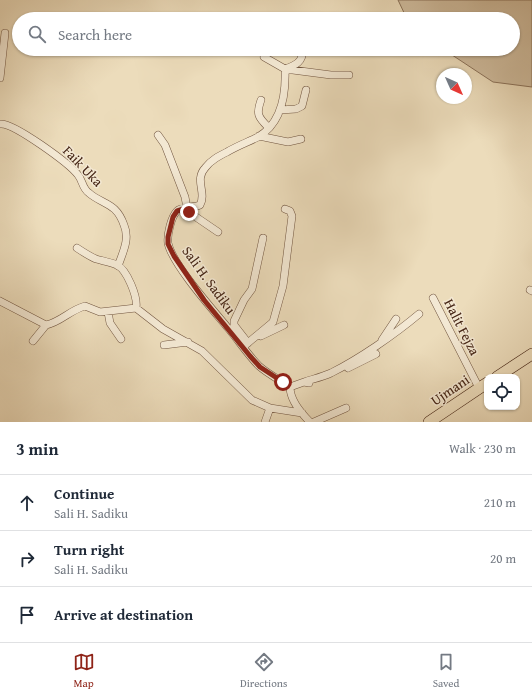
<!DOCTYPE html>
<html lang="en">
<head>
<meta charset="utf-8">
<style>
  body { margin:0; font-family:"Gentium Book Plus",serif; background:#f6f6f7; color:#1f2937 }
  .controls { position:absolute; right:12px; bottom:12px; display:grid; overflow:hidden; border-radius:8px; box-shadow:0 1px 3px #0004 }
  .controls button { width:36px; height:36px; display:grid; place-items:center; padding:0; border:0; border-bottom:1px solid #e0e1e3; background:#fff; color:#1f2937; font:20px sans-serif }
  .compass { position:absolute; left:436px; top:68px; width:36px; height:36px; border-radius:50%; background:#fff; box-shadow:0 1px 3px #0004; rotate:135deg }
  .stop { position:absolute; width:12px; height:12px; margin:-9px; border:3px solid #8f2418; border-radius:50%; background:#fff }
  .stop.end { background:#8f2418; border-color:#fff; box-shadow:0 1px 4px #0008 }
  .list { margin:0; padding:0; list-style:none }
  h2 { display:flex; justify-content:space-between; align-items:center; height:52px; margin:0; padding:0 16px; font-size:17px }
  h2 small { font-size:13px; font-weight:400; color:#747a83 }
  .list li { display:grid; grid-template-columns:26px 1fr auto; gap:12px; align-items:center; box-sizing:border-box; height:56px; padding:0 16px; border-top:1px solid #e0e1e3 }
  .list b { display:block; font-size:15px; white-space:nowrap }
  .list p { margin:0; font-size:13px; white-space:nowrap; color:#747a83 }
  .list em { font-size:13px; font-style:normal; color:#747a83 }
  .icon { flex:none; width:22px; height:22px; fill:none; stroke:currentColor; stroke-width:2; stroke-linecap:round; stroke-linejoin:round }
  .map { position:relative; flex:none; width:532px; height:422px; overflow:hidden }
  .search { position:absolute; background:#fff; box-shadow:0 1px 3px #0004; left:12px; right:12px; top:12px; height:44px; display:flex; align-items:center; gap:10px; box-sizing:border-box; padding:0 14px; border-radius:22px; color:#747a83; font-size:15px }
  .sheet { height:220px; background:#fff }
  nav { display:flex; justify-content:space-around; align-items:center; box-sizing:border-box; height:56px; border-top:1px solid #e0e1e3; background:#fff; font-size:11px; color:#747a83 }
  nav a { display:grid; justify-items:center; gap:2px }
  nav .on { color:#8f2418 }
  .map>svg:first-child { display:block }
  .green { fill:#d0bd9f; stroke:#8b725a }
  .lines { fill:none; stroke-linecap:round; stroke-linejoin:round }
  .minor-casing { stroke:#70543f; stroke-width:8 }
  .primary-casing { stroke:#462616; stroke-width:12 }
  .minor { stroke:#f3e8d3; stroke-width:7 }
  .primary { stroke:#ecdcbb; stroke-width:11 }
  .route { stroke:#8f2418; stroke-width:5 }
  .labels { text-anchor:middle; stroke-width:3; stroke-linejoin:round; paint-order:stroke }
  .street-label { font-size:14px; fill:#462616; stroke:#f3e8d3 }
</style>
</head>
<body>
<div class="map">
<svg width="532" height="422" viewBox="0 0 532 422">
  <rect width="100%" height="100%" fill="#ecdcbb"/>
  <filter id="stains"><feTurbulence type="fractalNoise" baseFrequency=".005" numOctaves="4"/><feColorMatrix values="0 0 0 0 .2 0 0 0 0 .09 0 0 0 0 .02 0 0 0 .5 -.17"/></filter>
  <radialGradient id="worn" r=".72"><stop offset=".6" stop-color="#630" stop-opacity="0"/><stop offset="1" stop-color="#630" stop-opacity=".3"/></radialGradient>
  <path class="green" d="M 398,0 L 532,0 L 532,87 L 493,82 L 443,49 L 513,49 L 513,19 L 407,19 Z"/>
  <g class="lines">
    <g class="minor-casing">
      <path id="minor" d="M 264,57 L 285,69 L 331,75 L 349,75
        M 0,78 L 5,33
        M 261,100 C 256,114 258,117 268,127
        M 280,110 L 296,109 L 302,106 L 306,90
        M 0,124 C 13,122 70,164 78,175 C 83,181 82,188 89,193 C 103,205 116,202 124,225 C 130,239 123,252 118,266
        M 158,135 L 165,145 L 185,197 L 187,208 L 193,215 L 218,232
        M 259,136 L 288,142 L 301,139
        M 77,248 C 83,252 89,256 96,259 C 103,261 110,262 117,265 C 127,270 138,297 136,308
        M 530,290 L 532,291
        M 433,298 L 479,388
        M 0,301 L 46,325 C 61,322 70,310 85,306 L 100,312 L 136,308 L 163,329 L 202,351 L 252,400 L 270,408 L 302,413
        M 108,312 L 110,323 L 121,339
        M 261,336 L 284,325
        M 382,340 L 396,319
        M 33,341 L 46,325
        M 248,343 L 234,325 L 234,321 L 244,300 L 252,289 L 263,238
        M 164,345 L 188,342
        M 243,347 L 273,322 L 283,286 L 292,216 L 290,211 L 285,209
        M 348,368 L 376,354
        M 304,382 C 313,379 322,377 331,373 C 359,359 394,335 419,314
        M 290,387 C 280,380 268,374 259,366 C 248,355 239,341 228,328 C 214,311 172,264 168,243 C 167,235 171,217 177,211 C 182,206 193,208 200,205 C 207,193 194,180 205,168 C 211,160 219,156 227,152 C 237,146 248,142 258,137 C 282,123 286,93 285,69 C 296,65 303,62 303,49
        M 290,387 L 304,382 L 309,383
        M 290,387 C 290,400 301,413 310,422
        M 265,422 L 270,408
        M 314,422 L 346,408"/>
    </g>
    <g class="primary-casing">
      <path id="primary" d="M 497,377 L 532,354
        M 429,422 L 487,383"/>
    </g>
    <use href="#minor" class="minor"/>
    <use href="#primary" class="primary"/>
  </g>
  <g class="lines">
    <path class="route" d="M 189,212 L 187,208 L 177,211 L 173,217 L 168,237 L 168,244 L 174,256 L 204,300 L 250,356 L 260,367 L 283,382"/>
  </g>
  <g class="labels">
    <g class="street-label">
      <text transform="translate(83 166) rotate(46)" y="5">Faik Uka</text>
      <text transform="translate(209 280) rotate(54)" y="5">Sali H. Sadiku</text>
      <text transform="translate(462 327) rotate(63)" y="5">Halit Fejza</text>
      <text transform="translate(450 390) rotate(-34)" y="5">Ujmani</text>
    </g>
  </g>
  <rect width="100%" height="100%" filter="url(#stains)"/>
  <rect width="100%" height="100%" fill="url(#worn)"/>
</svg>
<div class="controls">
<button><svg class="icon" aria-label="locate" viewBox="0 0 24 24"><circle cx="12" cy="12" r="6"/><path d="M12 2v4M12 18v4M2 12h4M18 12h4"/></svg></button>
</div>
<svg class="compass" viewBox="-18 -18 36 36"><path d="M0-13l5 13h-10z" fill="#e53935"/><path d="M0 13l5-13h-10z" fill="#747a83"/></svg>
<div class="stop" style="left:283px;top:382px"></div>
<div class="stop end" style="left:189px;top:212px"></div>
<div class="search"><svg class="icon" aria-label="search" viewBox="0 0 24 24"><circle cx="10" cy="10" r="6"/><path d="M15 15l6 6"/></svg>Search here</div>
</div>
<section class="sheet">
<h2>3 min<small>Walk · 230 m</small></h2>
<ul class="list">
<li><svg class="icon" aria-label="ahead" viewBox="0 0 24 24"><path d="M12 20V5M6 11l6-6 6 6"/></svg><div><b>Continue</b><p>Sali H. Sadiku</p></div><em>210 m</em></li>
<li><svg class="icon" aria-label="right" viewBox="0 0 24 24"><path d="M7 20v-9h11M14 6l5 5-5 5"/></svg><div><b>Turn right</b><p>Sali H. Sadiku</p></div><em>20 m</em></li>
<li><svg class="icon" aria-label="arrive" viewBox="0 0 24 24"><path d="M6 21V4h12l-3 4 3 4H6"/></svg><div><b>Arrive at destination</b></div></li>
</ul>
</section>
<nav>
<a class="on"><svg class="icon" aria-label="map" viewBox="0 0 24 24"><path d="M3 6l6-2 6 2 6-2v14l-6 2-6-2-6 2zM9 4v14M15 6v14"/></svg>Map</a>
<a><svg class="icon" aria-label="directions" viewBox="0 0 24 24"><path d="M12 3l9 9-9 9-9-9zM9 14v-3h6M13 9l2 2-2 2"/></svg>Directions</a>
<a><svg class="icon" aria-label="saved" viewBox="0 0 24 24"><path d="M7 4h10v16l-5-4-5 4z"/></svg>Saved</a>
</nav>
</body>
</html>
